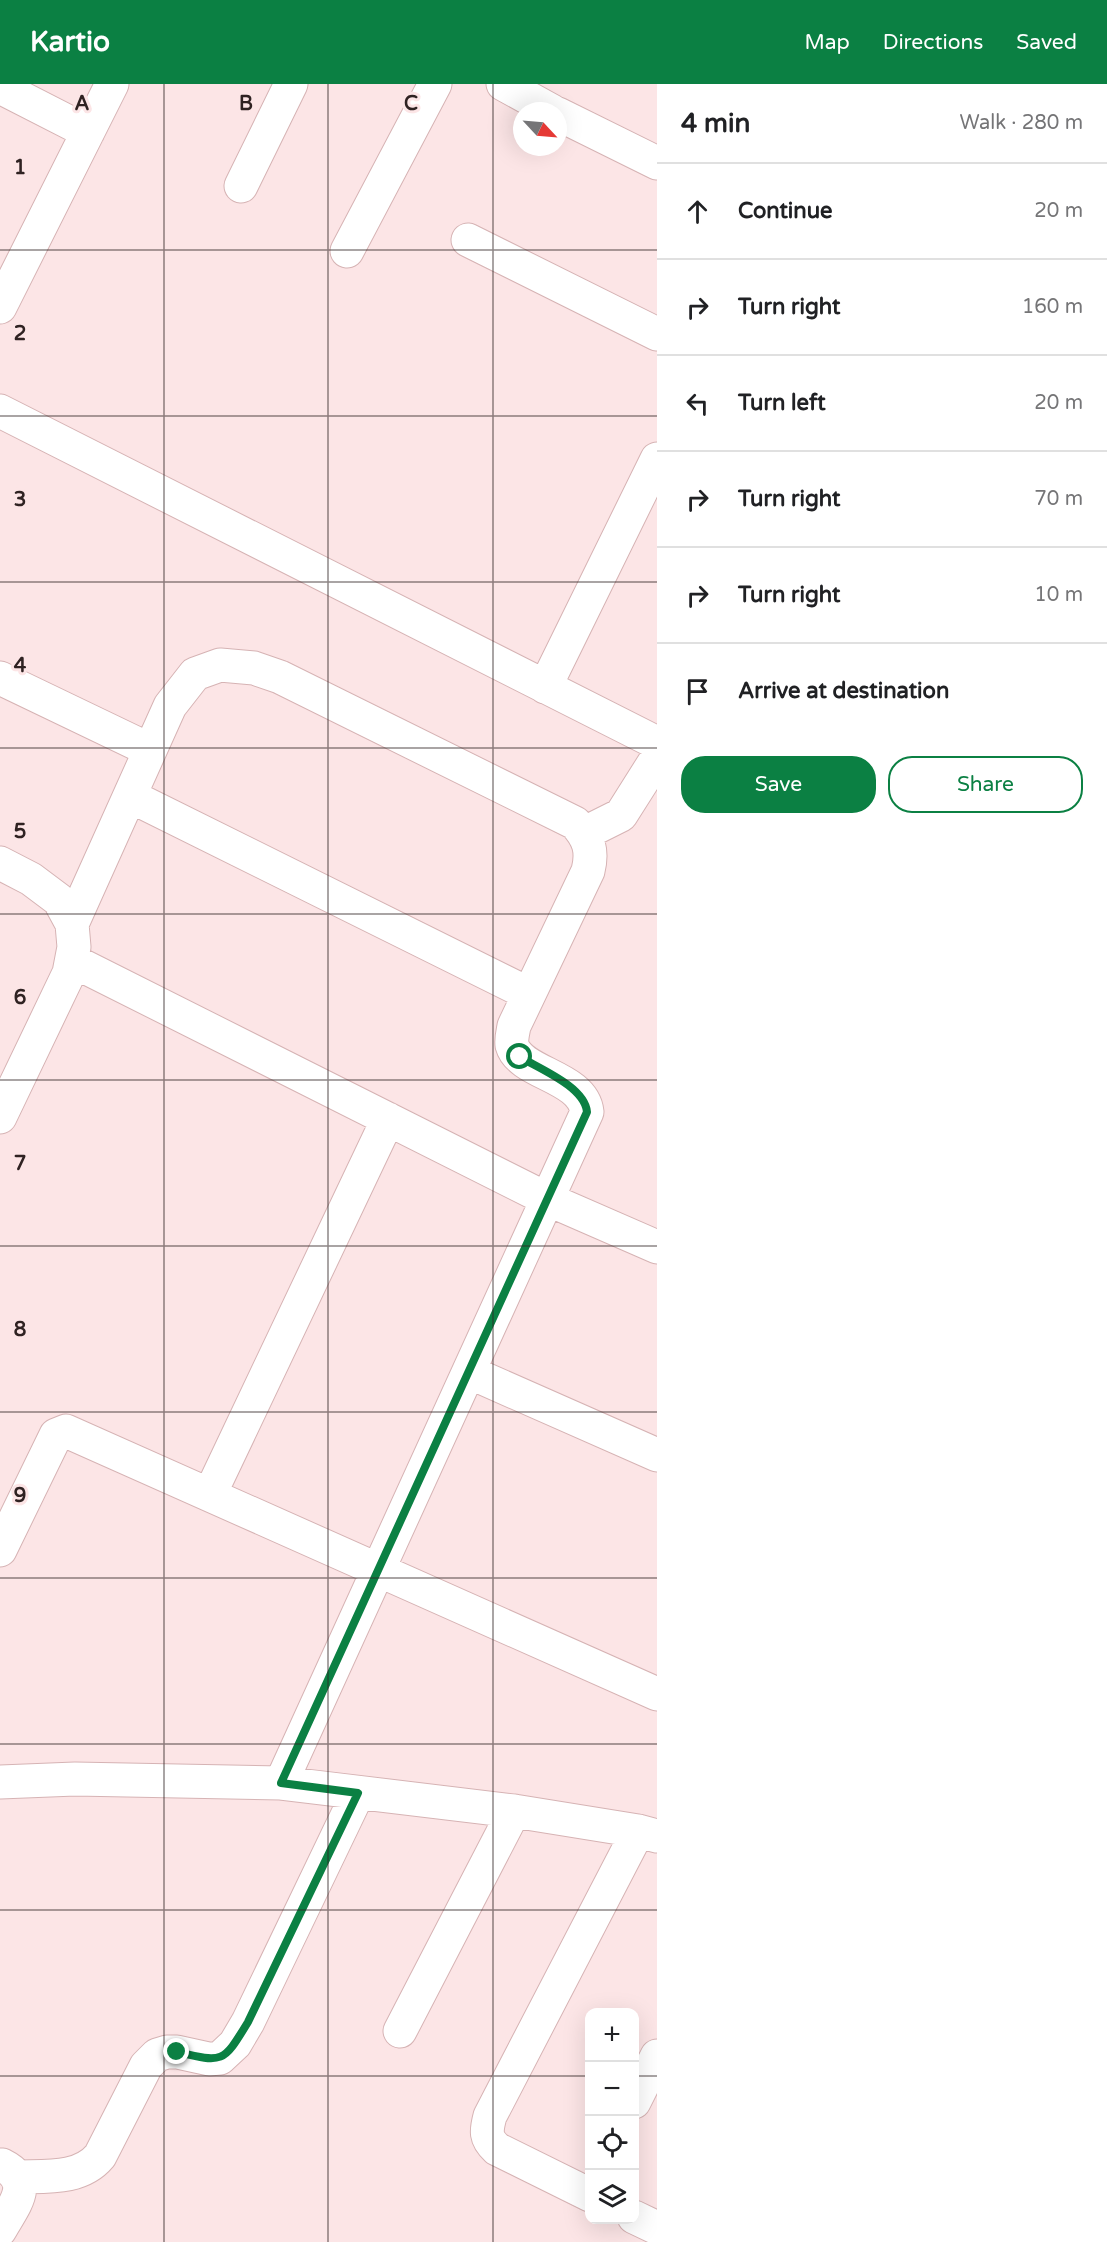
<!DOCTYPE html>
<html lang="en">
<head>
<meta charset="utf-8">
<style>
  body { margin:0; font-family:"Varela Round",sans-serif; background:#f2f2f2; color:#202124 }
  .controls { position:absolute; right:18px; bottom:18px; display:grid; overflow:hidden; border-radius:12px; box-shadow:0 6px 24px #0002 }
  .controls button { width:54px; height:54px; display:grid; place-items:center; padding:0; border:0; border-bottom:2px solid #e0e0e0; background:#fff; color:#202124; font:30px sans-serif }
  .compass { position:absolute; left:513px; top:18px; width:54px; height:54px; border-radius:50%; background:#fff; box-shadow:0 6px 24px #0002; rotate:116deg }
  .stop { position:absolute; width:18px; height:18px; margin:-14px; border:4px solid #0b8043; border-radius:50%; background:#fff }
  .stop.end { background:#0b8043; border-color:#fff; box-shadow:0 2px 6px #0008 }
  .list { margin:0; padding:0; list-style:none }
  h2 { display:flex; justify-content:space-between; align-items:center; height:78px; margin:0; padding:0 24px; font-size:26px }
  h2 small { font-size:20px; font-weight:400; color:#757577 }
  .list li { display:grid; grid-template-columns:39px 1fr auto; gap:18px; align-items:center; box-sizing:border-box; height:96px; padding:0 24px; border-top:2px solid #e0e0e0 }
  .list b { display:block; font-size:22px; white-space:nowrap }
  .list em { font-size:20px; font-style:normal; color:#757577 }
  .actions { display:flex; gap:12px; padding:18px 24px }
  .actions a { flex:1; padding:14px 0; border:2px solid #0b8043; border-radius:24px; text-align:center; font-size:21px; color:#0b8043 }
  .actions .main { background:#0b8043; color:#fff }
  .icon { flex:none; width:33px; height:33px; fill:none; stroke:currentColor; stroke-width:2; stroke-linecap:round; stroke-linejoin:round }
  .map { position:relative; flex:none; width:657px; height:2158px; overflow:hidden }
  header { display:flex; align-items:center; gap:36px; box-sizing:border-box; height:84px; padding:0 30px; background:#0b8043; color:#fff }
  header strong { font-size:28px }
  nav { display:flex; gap:33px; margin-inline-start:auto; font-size:21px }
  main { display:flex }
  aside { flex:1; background:#fff }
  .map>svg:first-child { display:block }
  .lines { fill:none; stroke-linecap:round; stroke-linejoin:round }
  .minor-casing { stroke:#d6b3b4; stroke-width:35 }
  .minor { stroke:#fff; stroke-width:33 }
  .route { stroke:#0b8043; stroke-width:8 }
  .grid { fill:none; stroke:#2f2222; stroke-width:1.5; stroke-opacity:0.55 }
  .grid-label { font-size:20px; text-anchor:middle; font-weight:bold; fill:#2f2222; stroke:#fce5e6; stroke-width:6; stroke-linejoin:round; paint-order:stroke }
</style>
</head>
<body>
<header>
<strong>Kartio</strong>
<nav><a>Map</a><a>Directions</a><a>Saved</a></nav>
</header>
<main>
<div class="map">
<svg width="657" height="2158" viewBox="0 0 657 2158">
  <rect width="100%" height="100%" fill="#fce5e6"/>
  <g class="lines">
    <g class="minor-casing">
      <path id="minor" d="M 503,0 L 552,27
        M 0,3 L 88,48
        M 558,30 L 657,79
        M 241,102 L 291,0
        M 468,156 L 657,250
        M 347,167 L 435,0
        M 0,223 L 112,0
        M 0,327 L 657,659
        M 0,594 L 150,666
        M 545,603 L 657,375
        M 130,712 L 529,910
        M 585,749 L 621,731 L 657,674
        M 0,779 L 31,795 L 59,816 L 72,840 L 74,863 L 69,889 L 0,1033
        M 72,840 L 170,622 L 195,590 L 220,581 L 254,584 L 280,593 L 575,739 C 589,754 593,767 588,787 L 514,942 C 513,948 511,955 512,961 C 520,990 583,992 587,1028 L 281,1699
        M 73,877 L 547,1115 L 657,1163
        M 469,1288 L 657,1371
        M 210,1410 L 388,1035
        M 0,1466 L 56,1351 L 66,1347 L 657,1610
        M 0,1698 L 75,1695 L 281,1699 L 514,1727 L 638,1747 L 657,1752
        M 400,1947 L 514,1727
        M 634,2018 L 657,1972
        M 17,2093 C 46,2092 80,2096 100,2072 L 146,1982 L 157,1971 L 167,1968 L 177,1968 L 209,1975 L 220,1974 L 235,1960 L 248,1938 L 358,1709
        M 590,2111 L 497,2065 C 485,2054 486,2047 490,2032 L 638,1747
        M 634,2133 L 657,2144
        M 0,2146 C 13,2122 36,2098 2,2081"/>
    </g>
    <use href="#minor" class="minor"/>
  </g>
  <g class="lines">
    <path class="route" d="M 177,1968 C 224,1979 223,1979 248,1938 L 358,1709 L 281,1699 L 587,1028 C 585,1003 540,985 520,973"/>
  </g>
  <path class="grid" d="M 164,0 L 164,2158M 328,0 L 328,2158M 493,0 L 493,2158M 0,166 L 657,166M 0,332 L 657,332M 0,498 L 657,498M 0,664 L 657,664M 0,830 L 657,830M 0,996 L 657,996M 0,1162 L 657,1162M 0,1328 L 657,1328M 0,1494 L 657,1494M 0,1660 L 657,1660M 0,1826 L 657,1826M 0,1992 L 590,1992M 634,1992 L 657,1992"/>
  <g class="grid-label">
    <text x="82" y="26">A</text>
    <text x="246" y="26">B</text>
    <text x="411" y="26">C</text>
    <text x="20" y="90">1</text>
    <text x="20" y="256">2</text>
    <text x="20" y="422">3</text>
    <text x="20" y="588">4</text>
    <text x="20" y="754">5</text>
    <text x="20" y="920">6</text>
    <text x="20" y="1086">7</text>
    <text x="20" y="1252">8</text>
    <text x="20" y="1418">9</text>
  </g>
</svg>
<div class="controls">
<button>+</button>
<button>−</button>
<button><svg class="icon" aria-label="locate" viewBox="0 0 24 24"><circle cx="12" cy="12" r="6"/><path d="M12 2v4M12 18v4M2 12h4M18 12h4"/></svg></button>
<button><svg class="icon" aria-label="layers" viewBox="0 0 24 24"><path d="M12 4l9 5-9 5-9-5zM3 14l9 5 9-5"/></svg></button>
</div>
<svg class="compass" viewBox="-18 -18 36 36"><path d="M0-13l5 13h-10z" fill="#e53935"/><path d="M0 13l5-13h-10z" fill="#757577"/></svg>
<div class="stop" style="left:520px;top:973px"></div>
<div class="stop end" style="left:177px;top:1968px"></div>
</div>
<aside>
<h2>4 min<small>Walk · 280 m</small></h2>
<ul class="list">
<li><svg class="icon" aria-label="ahead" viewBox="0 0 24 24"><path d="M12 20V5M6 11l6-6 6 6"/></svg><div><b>Continue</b></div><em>20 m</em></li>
<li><svg class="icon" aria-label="right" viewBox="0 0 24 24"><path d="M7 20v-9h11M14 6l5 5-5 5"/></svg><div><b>Turn right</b></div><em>160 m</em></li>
<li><svg class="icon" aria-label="left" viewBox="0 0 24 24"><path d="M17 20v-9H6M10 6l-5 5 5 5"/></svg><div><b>Turn left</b></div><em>20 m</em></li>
<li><svg class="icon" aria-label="right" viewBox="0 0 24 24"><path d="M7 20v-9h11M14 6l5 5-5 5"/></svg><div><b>Turn right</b></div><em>70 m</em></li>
<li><svg class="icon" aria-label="right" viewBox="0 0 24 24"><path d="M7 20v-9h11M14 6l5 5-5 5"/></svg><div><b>Turn right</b></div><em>10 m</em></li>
<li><svg class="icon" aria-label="arrive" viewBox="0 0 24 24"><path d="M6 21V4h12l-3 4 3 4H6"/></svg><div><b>Arrive at destination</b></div></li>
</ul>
<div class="actions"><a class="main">Save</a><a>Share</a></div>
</aside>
</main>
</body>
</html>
